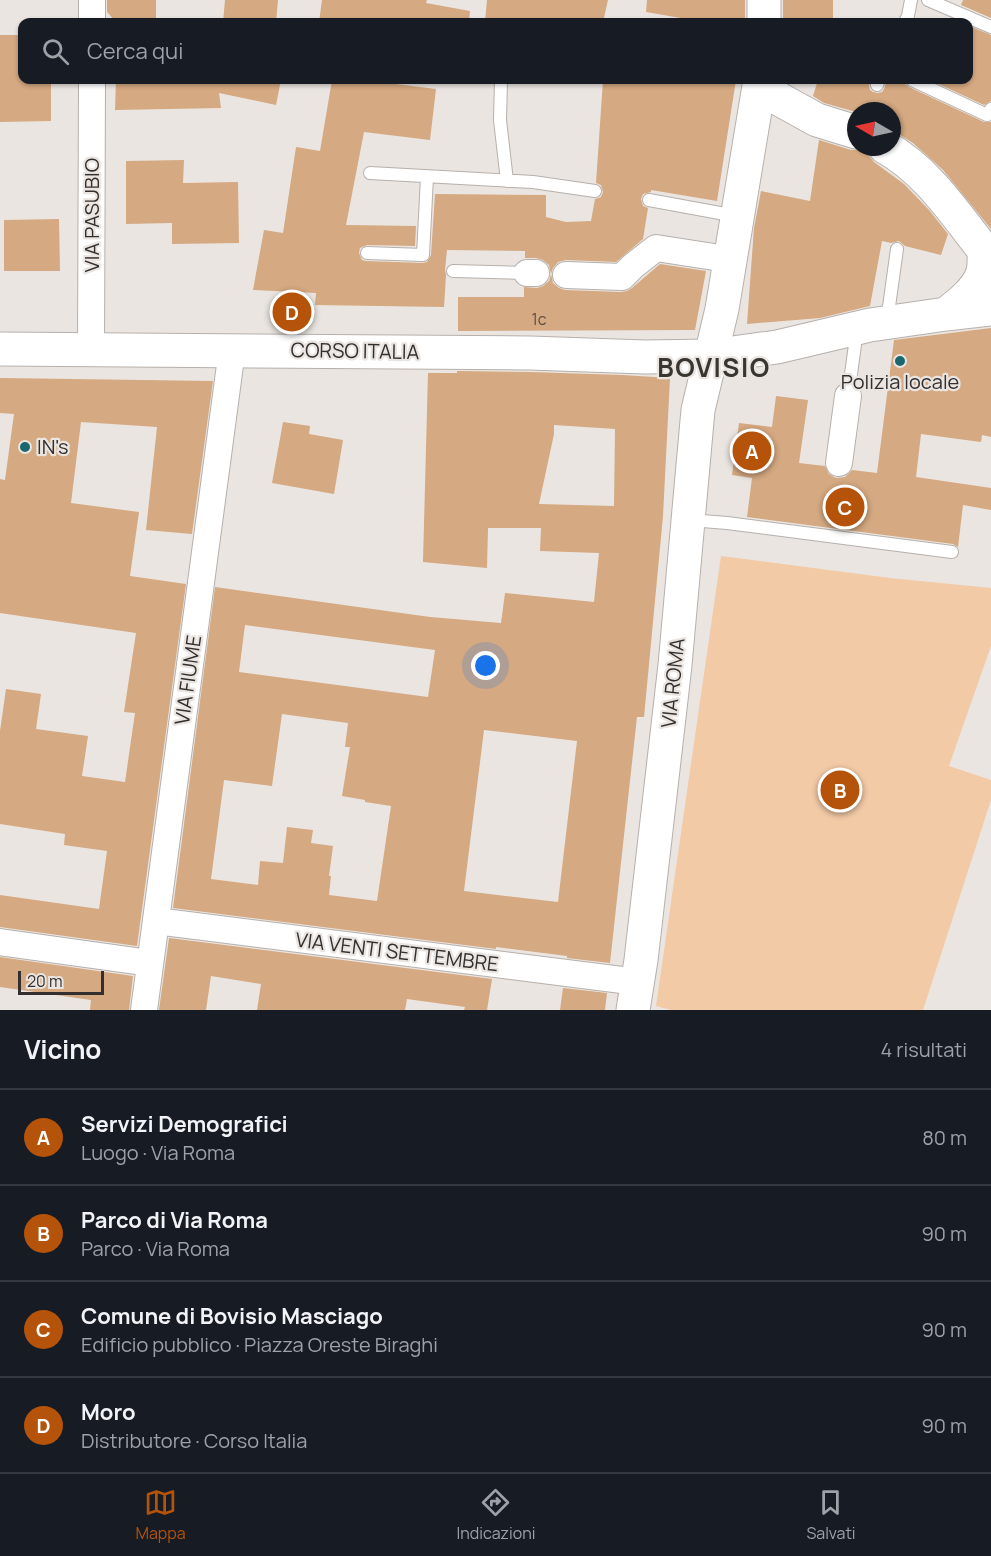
<!DOCTYPE html>
<html lang="it">
<head>
<meta charset="utf-8">
<style>
  body { margin:0; font-family:Manrope,sans-serif; background:#20242c; color:#f1f3f6 }
  .compass { position:absolute; left:847px; top:102px; width:54px; height:54px; border-radius:50%; background:#171b24; box-shadow:0 2px 4px #0004; rotate:279deg }
  .scale { position:absolute; left:18px; bottom:15px; width:86px; box-sizing:border-box; padding-left:6px; border:3px solid #322f2e; border-top:0; font-size:16px; line-height:21px; white-space:nowrap; color:#322f2e; -webkit-text-stroke:4px #eae5e0; paint-order:stroke }
  .you { position:absolute; left:486px; top:666px; width:21px; height:21px; margin:-15px; border:4px solid #fff; border-radius:50%; background:#1a73e8; box-shadow:0 0 0 9px #1a73e833 }
  .badge { display:grid; place-items:center; width:39px; height:39px; border-radius:50%; background:#b45309; color:#fff; font-size:20px; font-weight:700 }
  .pin { position:absolute; translate:-50% -50%; border:3px solid #fff; box-shadow:0 2px 6px #0006 }
  .list { margin:0; padding:0; list-style:none }
  h2 { display:flex; justify-content:space-between; align-items:center; height:78px; margin:0; padding:0 24px; font-size:26px }
  h2 small { font-size:20px; font-weight:400; color:#9ea1a6 }
  .list li { display:grid; grid-template-columns:39px 1fr auto; gap:18px; align-items:center; box-sizing:border-box; height:96px; padding:0 24px; border-top:2px solid #363941 }
  .list b { display:block; font-size:22px; white-space:nowrap }
  .list p { margin:0; font-size:20px; white-space:nowrap; color:#9ea1a6 }
  .list em { font-size:20px; font-style:normal; color:#9ea1a6 }
  .icon { flex:none; width:33px; height:33px; fill:none; stroke:currentColor; stroke-width:2; stroke-linecap:round; stroke-linejoin:round }
  .map { position:relative; flex:none; width:991px; height:1010px; overflow:hidden }
  .search { position:absolute; background:#171b24; box-shadow:0 2px 4px #0004; left:18px; right:18px; top:18px; height:66px; display:flex; align-items:center; gap:15px; box-sizing:border-box; padding:0 21px; border-radius:12px; color:#9ea1a6; font-size:22px }
  .sheet { height:462px; background:#171b24 }
  nav { display:flex; justify-content:space-around; align-items:center; box-sizing:border-box; height:84px; border-top:2px solid #363941; background:#171b24; font-size:16px; color:#9ea1a6 }
  nav a { display:grid; justify-items:center; gap:3px }
  nav .on { color:#b45309 }
  .map>svg:first-child { display:block }
  .green { fill:#f3caa6 }
  .building { fill:#d5a981; fill-rule:evenodd }
  .lines { fill:none; stroke-linecap:round; stroke-linejoin:round }
  .lane-casing { stroke:#b6b0ac; stroke-width:14 }
  .street-casing { stroke:#b6b0ac; stroke-width:28 }
  .secondary-casing { stroke:#b6b0ac; stroke-width:35 }
  .lane { stroke:#fff; stroke-width:12 }
  .street { stroke:#fff; stroke-width:26 }
  .secondary { stroke:#fff; stroke-width:33 }
  .poi-dot { fill:#1b6770; stroke:#eae5e0; stroke-width:2 }
  .labels { text-anchor:middle; stroke-width:4.5; stroke-linejoin:round; paint-order:stroke }
  .number-label { font-size:16px; fill:#5b4e43 }
  .street-label { font-size:20px; fill:#322f2e; stroke:#eae5e0 }
  .poi-label { font-size:20px; fill:#322f2e; stroke:#eae5e0 }
  .district-label { font-size:26px; font-weight:bold; letter-spacing:1.5px; fill:#393531; stroke:#eae5e0 }
</style>
</head>
<body>
<div class="map">
<svg width="991" height="1010" viewBox="0 0 991 1010">
  <rect width="100%" height="100%" fill="#eae5e0"/>
  <path class="green" d="M 721,556 L 890,578 L 991,588 L 991,646 L 949,766 L 991,780 L 991,800 L 923,1010 L 671,1010 L 656,1006 Z"/>
  <path class="building" d="M 107,0 L 156,0 L 156,22 L 116,22 L 107,12 Z
    M 225,0 L 278,0 L 276,22 L 223,22 Z
    M 322,0 L 427,0 L 426,3 L 470,11 L 469,22 L 319,22 Z
    M 487,0 L 608,0 L 603,22 L 485,22 Z
    M 647,0 L 745,0 L 745,22 L 691,22 L 692,20 L 646,12 Z
    M 783,0 L 833,0 L 833,22 L 783,22 Z
    M 963,0 L 991,0 L 991,18 L 961,5 Z
    M 969,26 L 991,35 L 991,101 L 984,105 L 930,80 L 969,80 Z
    M 0,35 L 22,35 L 22,80 L 51,80 L 51,121 L 0,122 Z
    M 116,80 L 281,80 L 276,105 L 219,93 L 221,108 L 115,110 Z
    M 332,80 L 363,80 L 436,89 L 430,140 L 364,132 L 346,225 L 416,226 L 415,246 L 367,245 L 360,248 L 359,253 L 362,260 L 366,261 L 423,263 L 427,262 L 431,255 L 435,194 L 546,195 L 546,217 L 566,222 L 591,221 L 595,199 L 601,197 L 603,192 L 601,185 L 596,183 L 603,80 L 736,80 L 717,201 L 651,190 L 651,192 L 643,194 L 641,199 L 643,206 L 648,208 L 643,239 L 616,262 L 566,260 L 558,262 L 553,268 L 551,274 L 553,283 L 559,288 L 565,290 L 621,292 L 627,291 L 632,288 L 660,264 L 706,271 L 695,330 L 458,331 L 458,297 L 524,297 L 524,287 L 537,288 L 543,286 L 549,281 L 551,274 L 549,265 L 543,260 L 536,258 L 525,258 L 525,251 L 447,250 L 445,270 L 446,275 L 444,307 L 315,305 L 316,293 L 253,290 L 264,230 L 283,233 L 296,147 L 320,151 Z
    M 818,80 L 870,80 L 869,86 L 870,90 L 873,92 L 878,93 L 882,92 L 884,89 L 887,80 L 904,80 L 905,84 L 909,87 L 984,122 L 991,122 L 991,229 L 943,170 L 913,143 L 892,130 L 892,111 L 856,111 L 856,112 L 824,103 L 813,96 Z
    M 819,140 L 851,150 L 860,150 L 866,147 L 869,156 L 874,162 L 904,184 L 929,210 L 948,234 L 941,255 L 905,246 L 899,241 L 891,243 L 882,241 L 870,306 L 820,318 L 747,324 L 754,228 L 761,191 L 810,201 Z
    M 184,160 L 183,183 L 238,182 L 239,243 L 172,244 L 172,223 L 126,224 L 126,161 Z
    M 59,219 L 60,271 L 4,271 L 4,220 Z
    M 991,328 L 991,437 L 982,435 L 981,442 L 921,434 L 916,477 L 991,488 L 991,510 L 963,505 L 958,547 L 953,544 L 747,517 L 752,478 L 732,475 L 739,423 L 772,427 L 776,396 L 808,400 L 799,463 L 825,466 L 829,474 L 836,478 L 845,477 L 852,470 L 877,473 L 894,340 Z
    M 457,371 L 530,372 L 622,375 L 670,378 L 663,516 L 644,717 L 637,717 L 610,963 L 567,958 L 567,956 L 496,947 L 496,949 L 173,908 L 215,587 L 430,617 L 501,623 L 505,593 L 594,602 L 599,553 L 540,551 L 541,528 L 488,528 L 487,568 L 423,562 L 428,373 L 457,373 ZM 554,425 L 615,429 L 614,506 L 539,504 L 554,434 ZM 245,625 L 435,650 L 428,697 L 239,672 ZM 282,714 L 348,723 L 345,747 L 350,747 L 342,796 L 365,800 L 365,802 L 391,806 L 377,901 L 329,895 L 331,876 L 329,876 L 333,846 L 311,843 L 313,830 L 287,827 L 283,863 L 260,861 L 258,885 L 211,879 L 224,780 L 272,786 ZM 484,730 L 577,741 L 558,902 L 464,891 Z
    M 0,378 L 213,381 L 192,534 L 146,530 L 157,427 L 81,422 L 71,503 L 139,512 L 130,576 L 186,584 L 137,946 L 0,927 L 0,895 L 99,909 L 107,851 L 64,845 L 65,834 L 0,824 L 0,731 L 6,689 L 41,694 L 36,729 L 88,736 L 82,776 L 125,782 L 135,713 L 124,712 L 136,633 L 0,613 L 0,479 L 5,480 L 14,414 L 0,413 Z
    M 283,422 L 310,426 L 309,434 L 343,440 L 334,494 L 272,483 Z
    M 169,938 L 492,979 L 487,1010 L 464,1010 L 465,1007 L 407,999 L 405,1010 L 257,1010 L 261,984 L 211,976 L 206,1010 L 159,1010 Z
    M 0,957 L 133,976 L 129,1010 L 90,1010 L 91,1000 L 0,987 Z
    M 563,988 L 607,993 L 605,1010 L 560,1010 Z"/>
  <g class="lines">
    <g class="lane-casing">
      <path id="lane" d="M 928,0 L 991,27
        M 905,22 L 908,16 L 911,0
        M 501,80 L 500,120 L 507,181
        M 912,80 L 987,115 L 991,109
        M 877,85 L 879,80
        M 370,173 L 533,182 L 595,191
        M 649,200 L 736,216
        M 367,253 L 423,255 L 427,177
        M 453,271 L 527,273 L 529,275
        M 887,321 L 897,249
        M 848,396 L 857,330
        M 690,520 L 727,523 L 952,552"/>
    </g>
    <g class="street-casing">
      <path id="street" d="M 92,22 L 92,0
        M 527,273 L 536,273
        M 566,275 L 622,277 L 633,266 L 656,248 L 714,257
        M 91,350 L 92,80
        M 839,463 L 848,396
        M 156,921 L 638,982
        M 0,942 L 150,963
        M 144,1010 L 232,350"/>
    </g>
    <g class="secondary-casing">
      <path id="secondary" d="M 764,22 L 764,0
        M 760,84 L 779,99 L 817,120 L 856,132
        M 885,147 C 930,172 959,220 991,259
        M 946,314 C 959,304 976,291 982,275 C 985,267 984,258 984,250
        M 0,349 L 530,353 L 645,357 L 711,356 L 777,347 L 870,325 L 946,314 L 991,309
        M 633,1010 L 641,960 L 675,665 L 698,410 L 722,309 L 760,80"/>
    </g>
    <use href="#lane" class="lane"/>
    <use href="#street" class="street"/>
    <use href="#secondary" class="secondary"/>
  </g>
  <g class="poi-dot">
    <circle cx="900" cy="361" r="6"/>
    <circle cx="25" cy="447" r="6"/>
  </g>
  <g class="labels">
    <g class="number-label">
      <text x="539" y="325">1c</text>
    </g>
    <g class="street-label">
      <text transform="translate(92 215) rotate(-90)" y="7">VIA PASUBIO</text>
      <text transform="translate(355 351) rotate(1)" y="7">CORSO ITALIA</text>
      <text transform="translate(188 680) rotate(-82)" y="7">VIA FIUME</text>
      <text transform="translate(673 683) rotate(-84)" y="7">VIA ROMA</text>
      <text transform="translate(397 952) rotate(7)" y="7">VIA VENTI SETTEMBRE</text>
    </g>
    <g class="poi-label">
      <text x="900" y="389">Polizia locale</text>
      <text x="37" y="454" text-anchor="start">IN's</text>
    </g>
    <g class="district-label">
      <text x="714" y="377">BOVISIO</text>
    </g>
  </g>
</svg>
<svg class="compass" viewBox="-18 -18 36 36"><path d="M0-13l5 13h-10z" fill="#e53935"/><path d="M0 13l5-13h-10z" fill="#9ea1a6"/></svg>
<div class="scale">20 m</div>
<div class="you"></div>
<div class="pin badge" style="left:752px;top:451px">A</div>
<div class="pin badge" style="left:840px;top:790px">B</div>
<div class="pin badge" style="left:845px;top:507px">C</div>
<div class="pin badge" style="left:292px;top:312px">D</div>
<div class="search"><svg class="icon" aria-label="search" viewBox="0 0 24 24"><circle cx="10" cy="10" r="6"/><path d="M15 15l6 6"/></svg>Cerca qui</div>
</div>
<section class="sheet">
<h2>Vicino<small>4 risultati</small></h2>
<ul class="list">
<li><span class="badge">A</span><div><b>Servizi Demografici</b><p>Luogo · Via Roma</p></div><em>80 m</em></li>
<li><span class="badge">B</span><div><b>Parco di Via Roma</b><p>Parco · Via Roma</p></div><em>90 m</em></li>
<li><span class="badge">C</span><div><b>Comune di Bovisio Masciago</b><p>Edificio pubblico · Piazza Oreste Biraghi</p></div><em>90 m</em></li>
<li><span class="badge">D</span><div><b>Moro</b><p>Distributore · Corso Italia</p></div><em>90 m</em></li>
</ul>
</section>
<nav>
<a class="on"><svg class="icon" aria-label="map" viewBox="0 0 24 24"><path d="M3 6l6-2 6 2 6-2v14l-6 2-6-2-6 2zM9 4v14M15 6v14"/></svg>Mappa</a>
<a><svg class="icon" aria-label="directions" viewBox="0 0 24 24"><path d="M12 3l9 9-9 9-9-9zM9 14v-3h6M13 9l2 2-2 2"/></svg>Indicazioni</a>
<a><svg class="icon" aria-label="saved" viewBox="0 0 24 24"><path d="M7 4h10v16l-5-4-5 4z"/></svg>Salvati</a>
</nav>
</body>
</html>
